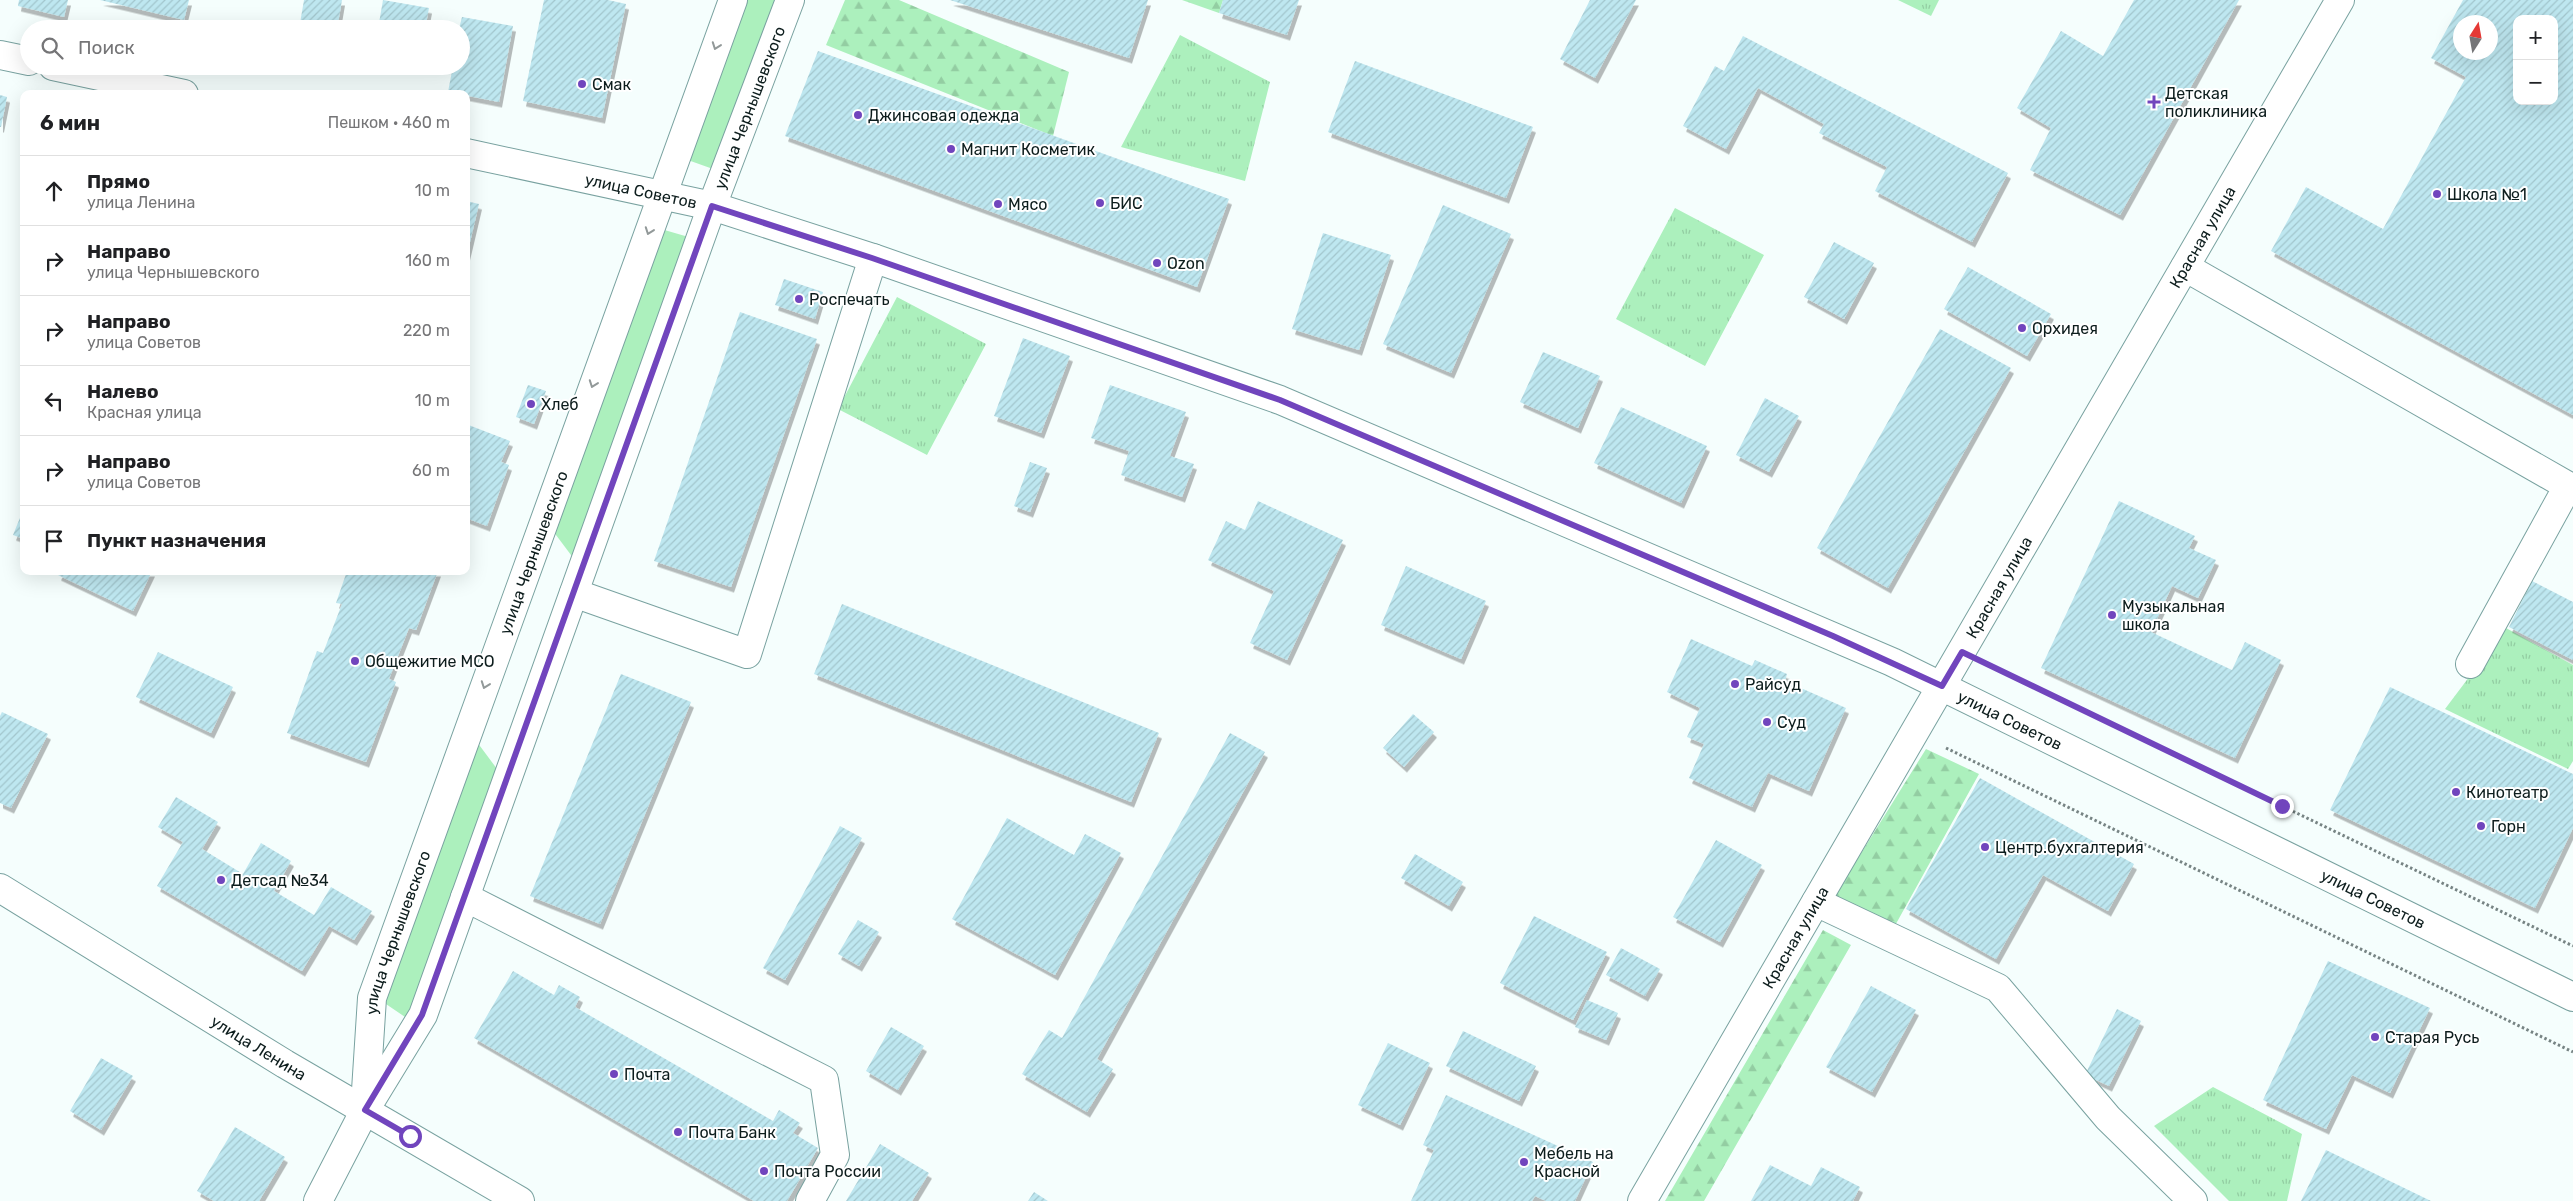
<!DOCTYPE html>
<html lang="ru">
<head>
<meta charset="utf-8">
<style>
  body { margin:0; font-family:Rubik,sans-serif; background:#f6f6f6; color:#202124 }
  .controls { position:absolute; right:15px; top:15px; display:grid; overflow:hidden; border-radius:10px; box-shadow:0 5px 20px #0002 }
  .controls button { width:45px; height:45px; display:grid; place-items:center; padding:0; border:0; border-bottom:1px solid #e0e0e0; background:#fff; color:#202124; font:25px sans-serif }
  .compass { position:absolute; left:2453px; top:15px; width:45px; height:45px; border-radius:50%; background:#fff; box-shadow:0 5px 20px #0002; rotate:11deg }
  .stop { position:absolute; width:15px; height:15px; margin:-11px; border:4px solid #7145bd; border-radius:50%; background:#fff }
  .stop.end { background:#7145bd; border-color:#fff; box-shadow:0 1px 5px #0008 }
  .list { margin:0; padding:0; list-style:none }
  h2 { display:flex; justify-content:space-between; align-items:center; height:65px; margin:0; padding:0 20px; font-size:21px }
  h2 small { font-size:16px; font-weight:400; color:#757577 }
  .list li { display:grid; grid-template-columns:32px 1fr auto; gap:15px; align-items:center; box-sizing:border-box; height:70px; padding:0 20px; border-top:1px solid #e0e0e0 }
  .list b { display:block; font-size:19px; white-space:nowrap }
  .list p { margin:0; font-size:16px; white-space:nowrap; color:#757577 }
  .list em { font-size:16px; font-style:normal; color:#757577 }
  .icon { flex:none; width:28px; height:28px; fill:none; stroke:currentColor; stroke-width:2; stroke-linecap:round; stroke-linejoin:round }
  .map { position:relative; flex:none; width:2573px; height:1201px; overflow:hidden }
  .search { position:absolute; background:#fff; box-shadow:0 5px 20px #0002; left:20px; top:20px; width:450px; height:55px; display:flex; align-items:center; gap:12px; box-sizing:border-box; padding:0 18px; border-radius:28px; color:#757577; font-size:19px }
  .panel { position:absolute; background:#fff; box-shadow:0 5px 20px #0002; left:20px; top:90px; width:450px; height:485px; border-radius:10px }
  .map>svg:first-child { display:block }
  .green { fill:#acf0bd }
  .forest { fill:url(#forest-firs) }
  .park { fill:url(#park-tufts) }
  .building { fill:url(#building-hatch); fill-rule:evenodd; filter:url(#shadow) }
  .lines { fill:none; stroke-linecap:round; stroke-linejoin:round }
  .minor-casing { stroke:#79a2a0; stroke-width:30 }
  .path { stroke:#778484; stroke-width:3; stroke-dasharray:2.5 2.5; stroke-linecap:butt }
  .minor { stroke:#fff; stroke-width:28 }
  .oneway { stroke:#929999 }
  .route { stroke:#7145bd; stroke-width:6 }
  .poi-dot { fill:#7145bd; stroke:#fff; stroke-width:2 }
  .labels { text-anchor:middle; stroke-width:4; stroke-linejoin:round; paint-order:stroke }
  .poi-label { font-size:16px; fill:#0d1d1d; stroke:#fff; text-anchor:start }
  .street-label { font-size:16px; fill:#0d1d1d; stroke:#fff }
</style>
</head>
<body>
<div class="map">
<svg width="2573" height="1201" viewBox="0 0 2573 1201">
  <defs>
    <pattern id="forest-firs" width="22" height="20" patternUnits="userSpaceOnUse" patternTransform="scale(1.25)"><rect width="22" height="20" fill="#acf0bd"/><path d="M5 1l3.5 6h-7zM16 11l3.5 6h-7z" fill="#93cda2"/></pattern>
    <pattern id="park-tufts" width="24" height="20" patternUnits="userSpaceOnUse" patternTransform="scale(1.25)"><rect width="24" height="20" fill="#acf0bd"/><path d="M3 7l-1-3M5 7V3M7 7l1-3M15 17l-1-3M17 17v-4M19 17l1-3" fill="none" stroke="#93cda2"/></pattern>
    <pattern id="building-hatch" width="6" height="6" patternUnits="userSpaceOnUse" patternTransform="scale(1.25)"><rect width="6" height="6" fill="#bee7f0"/><path d="M-1 1l2-2M0 6l6-6M5 7l2-2" fill="none" stroke="#a2c6cd"/></pattern>
    <filter id="shadow"><feDropShadow dx="3" dy="5.5" stdDeviation="0" flood-color="#0004"/></filter>
  </defs>
  <rect width="100%" height="100%" fill="#f5fefd"/>
  <path class="green" d="M 744,0 L 779,0 L 713,169 L 685,159 Z
    M 661,229 L 692,238 L 577,563 L 550,527 Z
    M 477,742 L 500,773 L 408,1019 L 383,1002 Z"/>
  <path class="forest" d="M 845,0 L 899,0 L 1069,72 L 1053,136 L 826,45 Z
    M 1182,0 L 1223,0 L 1219,13 Z
    M 1926,749 L 1979,774 L 1892,931 L 1832,900 Z
    M 1823,930 L 1851,945 L 1704,1201 L 1665,1201 Z"/>
  <path class="park" d="M 1898,0 L 1939,0 L 1931,16 Z
    M 1180,35 L 1270,82 L 1245,181 L 1121,147 Z
    M 1675,208 L 1764,255 L 1705,366 L 1616,319 Z
    M 897,297 L 986,344 L 927,455 L 838,409 Z
    M 2506,628 L 2573,665 L 2573,761 L 2568,769 L 2445,709 Z
    M 2213,1087 L 2302,1134 L 2287,1201 L 2229,1201 L 2154,1126 Z"/>
  <path class="building" d="M 19,0 L 68,0 L 64,17 L 18,6 Z
    M 100,0 L 189,0 L 184,20 Z
    M 304,0 L 342,0 L 337,29 L 299,29 Z
    M 383,0 L 429,8 L 425,29 L 378,29 Z
    M 544,0 L 608,0 L 626,4 L 602,118 L 523,101 Z
    M 950,0 L 1148,0 L 1129,58 Z
    M 1223,0 L 1299,0 L 1287,35 L 1219,13 Z
    M 1590,0 L 1636,0 L 1595,78 L 1560,59 Z
    M 2134,0 L 2239,0 L 2120,215 L 2030,170 L 2051,128 L 2017,108 L 2061,31 L 2103,56 Z
    M 2463,0 L 2573,0 L 2573,415 L 2271,251 L 2306,187 L 2383,229 L 2466,77 L 2431,58 ZM 2517,19 L 2554,19 L 2554,101 L 2517,101 ZM 2460,22 L 2490,22 L 2490,52 L 2460,52 Z
    M 462,17 L 513,26 L 499,102 L 448,92 L 453,66 L 461,66 L 459,29 Z
    M 1743,36 L 2008,173 L 1972,242 L 1875,191 L 1887,167 L 1819,133 L 1824,124 L 1758,88 L 1726,149 L 1683,126 L 1715,66 L 1724,71 Z
    M 818,51 L 1229,199 L 1197,287 L 785,136 Z
    M 1355,61 L 1533,127 L 1506,198 L 1328,132 Z
    M 0,95 L 7,97 L 1,127 L 0,127 Z
    M 466,201 L 479,204 L 467,255 L 466,255 Z
    M 1443,205 L 1511,234 L 1451,373 L 1383,344 Z
    M 1323,233 L 1391,255 L 1359,350 L 1292,329 Z
    M 1834,242 L 1874,263 L 1844,319 L 1804,297 Z
    M 1968,267 L 2051,314 L 2027,356 L 1944,309 Z
    M 784,279 L 823,292 L 815,319 L 775,305 Z
    M 740,312 L 817,339 L 731,587 L 654,561 Z
    M 1940,329 L 2011,368 L 1888,588 L 1817,548 Z
    M 1023,338 L 1070,356 L 1041,433 L 994,416 Z
    M 1543,352 L 1600,376 L 1578,428 L 1520,402 Z
    M 528,385 L 546,391 L 534,424 L 516,417 Z
    M 1110,385 L 1186,412 L 1170,456 L 1194,464 L 1182,497 L 1121,475 L 1129,451 L 1091,438 Z
    M 1765,398 L 1799,416 L 1769,472 L 1736,455 Z
    M 1621,407 L 1707,446 L 1681,503 L 1594,463 Z
    M 466,424 L 510,441 L 501,462 L 509,465 L 487,526 L 466,518 Z
    M 1030,462 L 1047,468 L 1030,512 L 1014,506 Z
    M 1258,501 L 1343,540 L 1287,660 L 1250,643 L 1274,591 L 1208,560 L 1226,521 L 1245,530 Z
    M 2119,501 L 2195,536 L 2189,548 L 2216,560 L 2198,598 L 2172,586 L 2151,632 L 2232,670 L 2245,642 L 2281,660 L 2235,758 L 2041,668 Z
    M 24,508 L 24,539 L 13,535 Z
    M 1406,566 L 1486,601 L 1461,659 L 1381,625 Z
    M 60,571 L 152,571 L 133,611 L 58,575 Z
    M 347,571 L 438,571 L 416,630 L 409,628 L 389,679 L 396,682 L 366,762 L 287,733 L 317,651 L 323,653 L 342,604 L 336,603 Z
    M 2532,581 L 2573,602 L 2573,660 L 2509,627 Z
    M 842,604 L 1159,733 L 1131,802 L 814,674 Z
    M 1691,639 L 1752,666 L 1755,660 L 1787,674 L 1785,681 L 1846,708 L 1809,791 L 1768,773 L 1752,807 L 1689,778 L 1704,744 L 1687,737 L 1700,708 L 1667,692 Z
    M 158,652 L 233,687 L 211,733 L 136,697 Z
    M 621,674 L 691,702 L 600,924 L 530,896 Z
    M 2390,687 L 2573,774 L 2573,828 L 2535,908 L 2330,810 Z
    M 2,712 L 48,734 L 11,808 L 0,803 L 0,716 Z
    M 1413,714 L 1434,732 L 1404,767 L 1383,748 Z
    M 1230,733 L 1265,752 L 1097,1059 L 1113,1069 L 1087,1112 L 1022,1074 L 1049,1030 L 1062,1038 Z
    M 1980,778 L 2134,864 L 2108,911 L 2043,875 L 1996,959 L 1906,909 Z
    M 176,797 L 218,822 L 202,849 L 243,874 L 261,843 L 291,861 L 274,891 L 314,915 L 331,887 L 372,911 L 354,940 L 329,926 L 302,971 L 157,886 L 183,842 L 158,827 Z
    M 1007,818 L 1074,855 L 1085,834 L 1121,853 L 1055,975 L 952,919 Z
    M 840,826 L 862,838 L 785,980 L 763,968 Z
    M 1716,840 L 1762,865 L 1720,942 L 1673,917 Z
    M 1415,854 L 1463,882 L 1449,906 L 1401,878 Z
    M 1534,916 L 1607,952 L 1573,1020 L 1500,983 Z
    M 858,920 L 879,932 L 859,966 L 838,954 Z
    M 1621,948 L 1660,969 L 1645,996 L 1606,975 Z
    M 2328,961 L 2430,1008 L 2390,1093 L 2352,1075 L 2326,1129 L 2263,1100 Z
    M 513,971 L 554,995 L 559,985 L 580,997 L 575,1007 L 773,1121 L 779,1110 L 800,1123 L 793,1133 L 818,1148 L 787,1201 L 754,1201 L 474,1038 Z
    M 1871,986 L 1916,1010 L 1872,1092 L 1826,1067 Z
    M 1587,1000 L 1618,1013 L 1606,1040 L 1575,1027 Z
    M 2117,1009 L 2141,1021 L 2109,1086 L 2085,1075 Z
    M 891,1027 L 924,1046 L 898,1090 L 866,1071 Z
    M 1463,1031 L 1536,1066 L 1519,1101 L 1446,1066 Z
    M 1388,1043 L 1430,1063 L 1400,1125 L 1358,1105 Z
    M 101,1058 L 133,1076 L 101,1130 L 70,1111 Z
    M 1446,1095 L 1593,1162 L 1575,1201 L 1546,1201 L 1535,1196 L 1532,1201 L 1411,1201 L 1434,1150 L 1423,1145 Z
    M 235,1127 L 285,1157 L 259,1201 L 214,1201 L 197,1191 Z
    M 880,1144 L 929,1173 L 912,1201 L 846,1201 Z
    M 2326,1150 L 2431,1201 L 2301,1201 Z
    M 1770,1165 L 1811,1186 L 1821,1167 L 1860,1187 L 1853,1201 L 1751,1201 Z
    M 1034,1192 L 1048,1201 L 1028,1201 Z"/>
  <g class="lines">
    <g class="minor-casing">
      <g id="minor">
        <path d="M 0,55 L 29,61"/>
        <path d="M 53,66 L 184,94"/>
        <path id="s1" d="M 466,153 L 712,206 L 873,258 L 1280,400 L 1892,662 L 2573,997"/>
        <path d="M 2185,267 L 2568,486 L 2470,664"/>
        <path d="M 574,593 L 747,654 L 873,258"/>
        <path id="s2" d="M 0,888 L 285,1064 L 520,1201"/>
        <path d="M 465,897 L 824,1080 L 835,1155 L 810,1201"/>
        <path d="M 1816,902 L 1998,988 L 2108,1118 L 2193,1201"/>
        <path id="s3" d="M 365,1106 L 372,998 L 733,0"/>
        <path id="s4" d="M 318,1201 L 365,1110 L 423,1015 L 712,206 L 790,0"/>
        <path id="s5" d="M 1642,1201 L 2340,0"/>
      </g>
    </g>
    <path class="path" d="M 1991,666 L 2573,946
      M 1946,748 L 2573,1052"/>
    <use href="#minor" class="minor"/>
  </g>
  <defs><path id="oneway-chevron" d="M-2-3.5L2.5 0L-2 3.5" fill="none" stroke-width="1.6" stroke-linecap="round" stroke-linejoin="round" transform="scale(1.25)"/></defs>
  <g class="oneway">
    <use href="#oneway-chevron" transform="translate(716 46) rotate(110)"/>
    <use href="#oneway-chevron" transform="translate(649 231) rotate(110)"/>
    <use href="#oneway-chevron" transform="translate(593 384) rotate(110)"/>
    <use href="#oneway-chevron" transform="translate(485 685) rotate(110)"/>
  </g>
  <g class="lines">
    <path class="route" d="M 410,1136 L 365,1110 L 422,1015 L 712,206 L 872,258 L 1280,400 L 1833,636 L 1942,686 L 1962,652 L 2282,806"/>
  </g>
  <g class="poi-dot">
    <circle cx="582" cy="84" r="5"/>
    <path d="M2151.5 94.5h5v5h5v5h-5v5h-5v-5h-5v-5h5z"/>
    <circle cx="858" cy="115" r="5"/>
    <circle cx="951" cy="149" r="5"/>
    <circle cx="2437" cy="194" r="5"/>
    <circle cx="1100" cy="203" r="5"/>
    <circle cx="998" cy="204" r="5"/>
    <circle cx="1157" cy="263" r="5"/>
    <circle cx="799" cy="299" r="5"/>
    <circle cx="2022" cy="328" r="5"/>
    <circle cx="531" cy="404" r="5"/>
    <circle cx="2112" cy="615" r="5"/>
    <circle cx="355" cy="661" r="5"/>
    <circle cx="1735" cy="684" r="5"/>
    <circle cx="1767" cy="722" r="5"/>
    <circle cx="2456" cy="792" r="5"/>
    <circle cx="2481" cy="826" r="5"/>
    <circle cx="1985" cy="847" r="5"/>
    <circle cx="221" cy="880" r="5"/>
    <circle cx="2375" cy="1037" r="5"/>
    <circle cx="614" cy="1074" r="5"/>
    <circle cx="678" cy="1132" r="5"/>
    <circle cx="1524" cy="1162" r="5"/>
    <circle cx="764" cy="1171" r="5"/>
  </g>
  <g class="labels">
    <g class="poi-label">
      <text x="592" y="90">Смак</text>
      <text x="2165" y="99">Детская<tspan x="2165" dy="18">поликлиника</tspan></text>
      <text x="868" y="121">Джинсовая одежда</text>
      <text x="961" y="155">Магнит Косметик</text>
      <text x="2447" y="200">Школа №1</text>
      <text x="1110" y="209">БИС</text>
      <text x="1008" y="210">Мясо</text>
      <text x="1167" y="269">Ozon</text>
      <text x="809" y="305">Роспечать</text>
      <text x="2032" y="334">Орхидея</text>
      <text x="541" y="410">Хлеб</text>
      <text x="2122" y="612">Музыкальная<tspan x="2122" dy="18">школа</tspan></text>
      <text x="365" y="667">Общежитие МСО</text>
      <text x="1745" y="690">Райсуд</text>
      <text x="1777" y="728">Суд</text>
      <text x="2466" y="798">Кинотеатр</text>
      <text x="2491" y="832">Горн</text>
      <text x="1995" y="853">Центр.бухгалтерия</text>
      <text x="231" y="886">Детсад №34</text>
      <text x="2385" y="1043">Старая Русь</text>
      <text x="624" y="1080">Почта</text>
      <text x="688" y="1138">Почта Банк</text>
      <text x="1534" y="1159">Мебель на<tspan x="1534" dy="18">Красной</tspan></text>
      <text x="774" y="1177">Почта России</text>
    </g>
    <g class="street-label">
      <text dy="6" stroke="none"><textPath href="#s4" startOffset="1178">улица Чернышевского</textPath></text>
      <text dy="6" stroke="none"><textPath href="#s1" startOffset="179">улица Советов</textPath></text>
      <text dy="6" stroke="none"><textPath href="#s5" startOffset="1115">Красная улица</textPath></text>
      <text dy="6" stroke="none"><textPath href="#s3" startOffset="582">улица Чернышевского</textPath></text>
      <text dy="6" stroke="none"><textPath href="#s5" startOffset="710">Красная улица</textPath></text>
      <text dy="6" stroke="none"><textPath href="#s1" startOffset="1649">улица Советов</textPath></text>
      <text dy="6" stroke="none"><textPath href="#s1" startOffset="2054">улица Советов</textPath></text>
      <text dy="6" stroke="none"><textPath href="#s3" startOffset="178">улица Чернышевского</textPath></text>
      <text dy="6" stroke="none"><textPath href="#s5" startOffset="305">Красная улица</textPath></text>
      <text dy="6" stroke="none"><textPath href="#s2" startOffset="304">улица Ленина</textPath></text>
    </g>
  </g>
</svg>
<div class="controls">
<button>+</button>
<button>−</button>
</div>
<svg class="compass" viewBox="-18 -18 36 36"><path d="M0-13l5 13h-10z" fill="#e53935"/><path d="M0 13l5-13h-10z" fill="#757577"/></svg>
<div class="stop" style="left:410px;top:1136px"></div>
<div class="stop end" style="left:2282px;top:806px"></div>
<div class="search"><svg class="icon" aria-label="search" viewBox="0 0 24 24"><circle cx="10" cy="10" r="6"/><path d="M15 15l6 6"/></svg>Поиск</div>
<section class="panel">
<h2>6 мин<small>Пешком · 460 m</small></h2>
<ul class="list">
<li><svg class="icon" aria-label="ahead" viewBox="0 0 24 24"><path d="M12 20V5M6 11l6-6 6 6"/></svg><div><b>Прямо</b><p>улица Ленина</p></div><em>10 m</em></li>
<li><svg class="icon" aria-label="right" viewBox="0 0 24 24"><path d="M7 20v-9h11M14 6l5 5-5 5"/></svg><div><b>Направо</b><p>улица Чернышевского</p></div><em>160 m</em></li>
<li><svg class="icon" aria-label="right" viewBox="0 0 24 24"><path d="M7 20v-9h11M14 6l5 5-5 5"/></svg><div><b>Направо</b><p>улица Советов</p></div><em>220 m</em></li>
<li><svg class="icon" aria-label="left" viewBox="0 0 24 24"><path d="M17 20v-9H6M10 6l-5 5 5 5"/></svg><div><b>Налево</b><p>Красная улица</p></div><em>10 m</em></li>
<li><svg class="icon" aria-label="right" viewBox="0 0 24 24"><path d="M7 20v-9h11M14 6l5 5-5 5"/></svg><div><b>Направо</b><p>улица Советов</p></div><em>60 m</em></li>
<li><svg class="icon" aria-label="arrive" viewBox="0 0 24 24"><path d="M6 21V4h12l-3 4 3 4H6"/></svg><div><b>Пункт назначения</b></div></li>
</ul>
</section>
</div>
</body>
</html>
